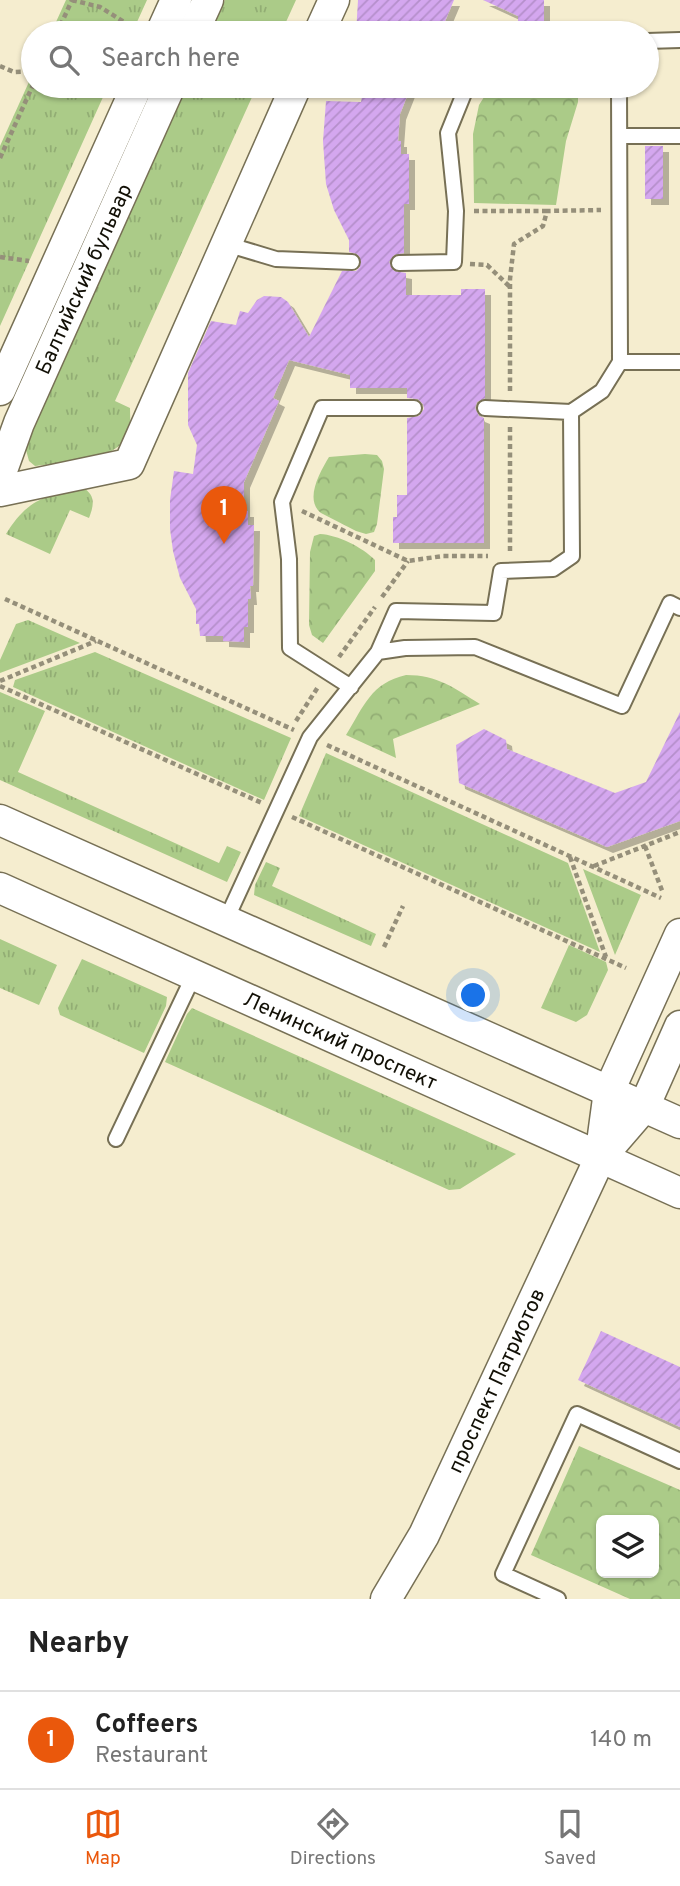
<!DOCTYPE html>
<html lang="en">
<head>
<meta charset="utf-8">
<style>
  body { margin:0; font-family:Overpass,sans-serif; background:#f6f6f6; color:#222 }
  .controls { position:absolute; right:21px; bottom:21px; display:grid; overflow:hidden; border-radius:10px; box-shadow:0 2px 5px #0004 }
  .controls button { width:63px; height:63px; display:grid; place-items:center; padding:0; border:0; border-bottom:2px solid #e0e0e0; background:#fff; color:#222; font:35px sans-serif }
  .you { position:absolute; left:474px; top:996px; width:24px; height:24px; margin:-18px; border:5px solid #fff; border-radius:50%; background:#1a73e8; box-shadow:0 0 0 10px #1a73e833 }
  .badge { display:grid; place-items:center; width:46px; height:46px; border-radius:50%; background:#ea580c; color:#fff; font-size:23px; font-weight:700 }
  .pin { position:absolute; translate:-50% -58px; filter:drop-shadow(0 2px 4px #0008) }
  .pin::after { content:''; position:absolute; top:37px; width:24px; height:21px; background:inherit; clip-path:polygon(0 0,100% 0,50% 100%) }
  .list { margin:0; padding:0; list-style:none }
  h2 { display:flex; justify-content:space-between; align-items:center; height:91px; margin:0; padding:0 28px; font-size:30px }
  h2 small { font-size:23px; font-weight:400; color:#767676 }
  .list li { display:grid; grid-template-columns:46px 1fr auto; gap:21px; align-items:center; box-sizing:border-box; height:98px; padding:0 28px; border-top:2px solid #e0e0e0 }
  .list b { display:block; font-size:26px; white-space:nowrap }
  .list p { margin:0; font-size:23px; white-space:nowrap; color:#767676 }
  .list em { font-size:23px; font-style:normal; color:#767676 }
  .icon { flex:none; width:38px; height:38px; fill:none; stroke:currentColor; stroke-width:2; stroke-linecap:round; stroke-linejoin:round }
  .map { position:relative; flex:none; width:680px; height:1599px; overflow:hidden }
  .search { position:absolute; background:#fff; box-shadow:0 2px 5px #0004; left:21px; right:21px; top:21px; height:77px; display:flex; align-items:center; gap:18px; box-sizing:border-box; padding:0 24px; border-radius:38px; color:#767676; font-size:26px }
  .sheet { height:189px; background:#fff }
  nav { display:flex; justify-content:space-around; align-items:center; box-sizing:border-box; height:98px; border-top:2px solid #e0e0e0; background:#fff; font-size:19px; color:#767676 }
  nav a { display:grid; justify-items:center; gap:4px }
  nav .on { color:#ea580c }
  .map>svg:first-child { display:block }
  .grass { fill:url(#grass-tufts) }
  .park { fill:url(#park-crowns); fill-rule:evenodd }
  .building { fill:url(#building-hatch); filter:url(#shadow) }
  .lines { fill:none; stroke-linecap:round; stroke-linejoin:round }
  .lane-casing { stroke:#777055; stroke-width:18 }
  .street-casing { stroke:#777055; stroke-width:33 }
  .path { stroke:#958f7a; stroke-width:4.5; stroke-dasharray:5 3.5; stroke-linecap:butt }
  .lane { stroke:#fff; stroke-width:14 }
  .street { stroke:#fff; stroke-width:30 }
  .labels { text-anchor:middle; stroke-width:7; stroke-linejoin:round; paint-order:stroke }
  .street-label { font-size:21px; fill:#121006; stroke:#fff }
</style>
</head>
<body>
<div class="map">
<svg width="680" height="1599" viewBox="0 0 680 1599">
  <defs>
    <pattern id="grass-tufts" width="24" height="20" patternUnits="userSpaceOnUse" patternTransform="scale(1.75)"><rect width="24" height="20" fill="#abcb88"/><path d="M3 7l-1-3M5 7V3M7 7l1-3M15 17l-1-3M17 17v-4M19 17l1-3" fill="none" stroke="#92ad74"/></pattern>
    <pattern id="park-crowns" width="20" height="18" patternUnits="userSpaceOnUse" patternTransform="scale(1.75)"><rect width="20" height="18" fill="#abcb88"/><path d="M2 6a3 3 0 1 1 6 0M12 15a3 3 0 1 1 6 0" fill="none" stroke="#92ad74"/></pattern>
    <pattern id="building-hatch" width="6" height="6" patternUnits="userSpaceOnUse" patternTransform="scale(1.75)"><rect width="6" height="6" fill="#d4a7ef"/><path d="M-1 1l2-2M0 6l6-6M5 7l2-2" fill="none" stroke="#b58fcb"/></pattern>
    <filter id="shadow"><feDropShadow dx="6" dy="6" stdDeviation="0" flood-color="#0004"/></filter>
  </defs>
  <rect width="100%" height="100%" fill="#f5edcf"/>
  <path class="grass" d="M 66,0 L 147,0 L 132,33 L 51,33 Z
    M 225,0 L 296,0 L 281,33 L 210,33 Z
    M 33,73 L 33,86 L 108,86 L 0,326 L 0,146 Z
    M 186,86 L 257,86 L 115,401 L 130,408 C 130,415 131,424 129,430 C 121,463 62,462 35,466 L 29,461 L 26,450 L 30,434 Z
    M 82,487 C 96,495 94,505 89,518 L 70,510 L 50,554 L 6,534 C 27,500 44,496 82,487 Z
    M 28,620 L 80,643 L 0,673 L 0,660 L 16,624 Z
    M 95,652 L 291,738 L 264,800 L 13,687 L 15,680 Z
    M 0,692 L 45,711 L 18,772 L 219,863 L 227,846 L 241,852 L 227,882 L 0,780 Z
    M 326,753 L 568,863 L 600,952 L 299,816 Z
    M 266,862 L 280,868 L 272,886 L 376,934 L 371,946 L 254,895 L 255,885 Z
    M 583,869 L 641,895 L 615,955 Z
    M 0,939 L 57,965 L 39,1005 L 0,988 Z
    M 569,945 L 606,962 L 608,970 L 587,1015 L 576,1022 L 541,1008 Z
    M 82,959 L 167,997 L 166,1006 L 144,1053 L 60,1015 L 58,1008 Z
    M 192,1008 L 516,1154 L 460,1189 L 449,1190 L 165,1062 L 187,1014 Z"/>
  <path class="park" d="M 491,86 L 522,86 L 525,89 L 534,86 L 578,86 L 578,102 L 566,141 L 556,205 L 474,203 L 473,134 L 479,105 Z
    M 365,454 L 377,455 L 382,461 L 384,469 L 377,524 L 374,532 L 366,534 L 356,531 L 321,513 C 304,500 320,472 329,457 Z
    M 320,534 C 338,535 362,547 375,560 L 375,571 L 323,643 L 312,635 L 309,625 L 310,552 L 314,536 Z
    M 406,675 C 438,675 454,688 480,704 L 393,739 L 396,758 L 346,735 C 364,706 371,683 406,675 Z
    M 579,1446 L 680,1490 L 680,1599 L 630,1599 L 531,1555 ZM 601,1520 L 654,1520 L 654,1573 L 601,1573 Z"/>
  <path class="building" d="M 358,0 L 454,0 L 440,33 L 356,33 Z
    M 483,0 L 544,0 L 544,27 L 518,27 L 518,16 Z
    M 364,86 L 411,86 L 400,114 L 398,141 L 401,141 L 401,154 L 409,154 L 409,204 L 404,204 L 404,253 L 394,255 L 389,262 L 394,271 L 406,273 L 406,295 L 461,295 L 461,289 L 485,289 L 485,398 L 477,402 L 475,408 L 479,416 L 484,418 L 484,543 L 393,543 L 393,517 L 397,517 L 397,495 L 407,495 L 407,418 L 419,416 L 424,409 L 423,404 L 418,399 L 407,398 L 407,388 L 350,388 L 350,375 L 289,360 L 273,398 L 279,401 L 244,482 L 244,511 L 248,511 L 248,525 L 254,525 L 253,586 L 250,586 L 251,599 L 248,599 L 248,627 L 244,627 L 244,642 L 223,641 L 223,636 L 200,636 L 199,624 L 196,624 L 196,609 L 180,578 L 173,551 L 170,529 L 170,500 L 174,471 L 193,474 L 197,445 L 188,425 L 188,373 L 211,321 L 236,325 L 240,311 L 248,313 L 257,300 L 264,296 L 281,297 L 288,302 L 309,337 L 342,271 L 356,271 L 360,267 L 360,257 L 357,254 L 349,252 L 349,240 L 334,210 L 326,184 L 323,141 L 326,101 L 361,102 Z
    M 645,146 L 663,146 L 663,199 L 645,199 Z
    M 680,712 L 680,821 L 607,847 L 459,783 L 456,745 L 484,729 L 506,740 L 507,749 L 615,793 L 646,782 Z
    M 601,1331 L 680,1367 L 680,1427 L 578,1380 Z"/>
  <g class="lines">
    <g class="lane-casing">
      <path id="lane" d="M 647,41 L 680,40
        M 619,86 L 620,362 L 680,362
        M 620,136 L 680,136
        M 226,244 L 276,259 L 352,262
        M 399,263 L 454,262 L 456,211 L 448,133 L 467,86
        M 485,408 L 571,412
        M 378,652 L 396,611 L 494,613 L 501,571 L 553,569 L 572,556 L 571,412 L 602,391 L 620,362
        M 351,687 L 290,648 L 289,559 L 282,502 L 322,408 L 414,408
        M 226,920 L 310,737 L 378,652 L 405,648 L 475,647 L 622,706 L 670,603 L 680,608
        M 116,1139 L 194,975
        M 558,1599 L 503,1574 L 577,1414 L 680,1461"/>
    </g>
    <g class="street-casing">
      <g id="street">
        <path d="M 161,33 L 176,0"/>
        <path d="M 193,33 L 208,0"/>
        <path d="M 319,33 L 334,0"/>
        <path d="M 0,390 L 137,86"/>
        <path id="s1" d="M 0,476 L 19,423 L 170,86"/>
        <path d="M 0,491 L 129,464 L 296,86"/>
        <path d="M 0,820 L 680,1123"/>
        <path id="s2" d="M 0,888 L 680,1193"/>
        <path d="M 600,1158 L 609,1091 L 680,934"/>
        <path id="s3" d="M 386,1599 L 424,1535 L 600,1158 L 644,1107 L 680,1026"/>
      </g>
    </g>
    <path class="path" d="M 72,0 L 100,7 L 137,30
      M 57,33 L 72,0
      M 0,66 L 14,72 L 33,71
      M 0,158 L 33,85
      M 474,211 L 547,211
      M 0,257 L 29,261
      M 470,264 L 487,265 L 509,286
      M 510,391 L 510,279 L 514,244 L 543,226 L 547,211 L 601,210
      M 510,427 L 510,552
      M 302,511 L 408,561 L 443,556 L 488,556
      M 382,597 L 408,561
      M 5,599 L 294,730
      M 339,657 L 375,607
      M 0,681 L 96,641
      M 0,686 L 262,803
      M 296,721 L 318,687
      M 327,745 L 661,898
      M 292,817 L 626,968
      M 645,846 L 663,893
      M 570,857 L 606,957
      M 594,866 L 680,832
      M 384,947 L 403,906"/>
    <use href="#lane" class="lane"/>
    <use href="#street" class="street"/>
  </g>
  <g class="labels">
    <g class="street-label">
      <text dy="7" stroke="none"><textPath href="#s1" startOffset="214">Балтийский бульвар</textPath></text>
      <text dy="7" stroke="none"><textPath href="#s2" startOffset="373">Ленинский проспект</textPath></text>
      <text dy="7" stroke="none"><textPath href="#s3" startOffset="245">проспект Патриотов</textPath></text>
    </g>
  </g>
</svg>
<div class="controls">
<button><svg class="icon" aria-label="layers" viewBox="0 0 24 24"><path d="M12 4l9 5-9 5-9-5zM3 14l9 5 9-5"/></svg></button>
</div>
<div class="you"></div>
<div class="pin badge" style="left:224px;top:544px">1</div>
<div class="search"><svg class="icon" aria-label="search" viewBox="0 0 24 24"><circle cx="10" cy="10" r="6"/><path d="M15 15l6 6"/></svg>Search here</div>
</div>
<section class="sheet">
<h2>Nearby<small></small></h2>
<ul class="list">
<li><span class="badge">1</span><div><b>Coffeers</b><p>Restaurant</p></div><em>140 m</em></li>
</ul>
</section>
<nav>
<a class="on"><svg class="icon" aria-label="map" viewBox="0 0 24 24"><path d="M3 6l6-2 6 2 6-2v14l-6 2-6-2-6 2zM9 4v14M15 6v14"/></svg>Map</a>
<a><svg class="icon" aria-label="directions" viewBox="0 0 24 24"><path d="M12 3l9 9-9 9-9-9zM9 14v-3h6M13 9l2 2-2 2"/></svg>Directions</a>
<a><svg class="icon" aria-label="saved" viewBox="0 0 24 24"><path d="M7 4h10v16l-5-4-5 4z"/></svg>Saved</a>
</nav>
</body>
</html>
